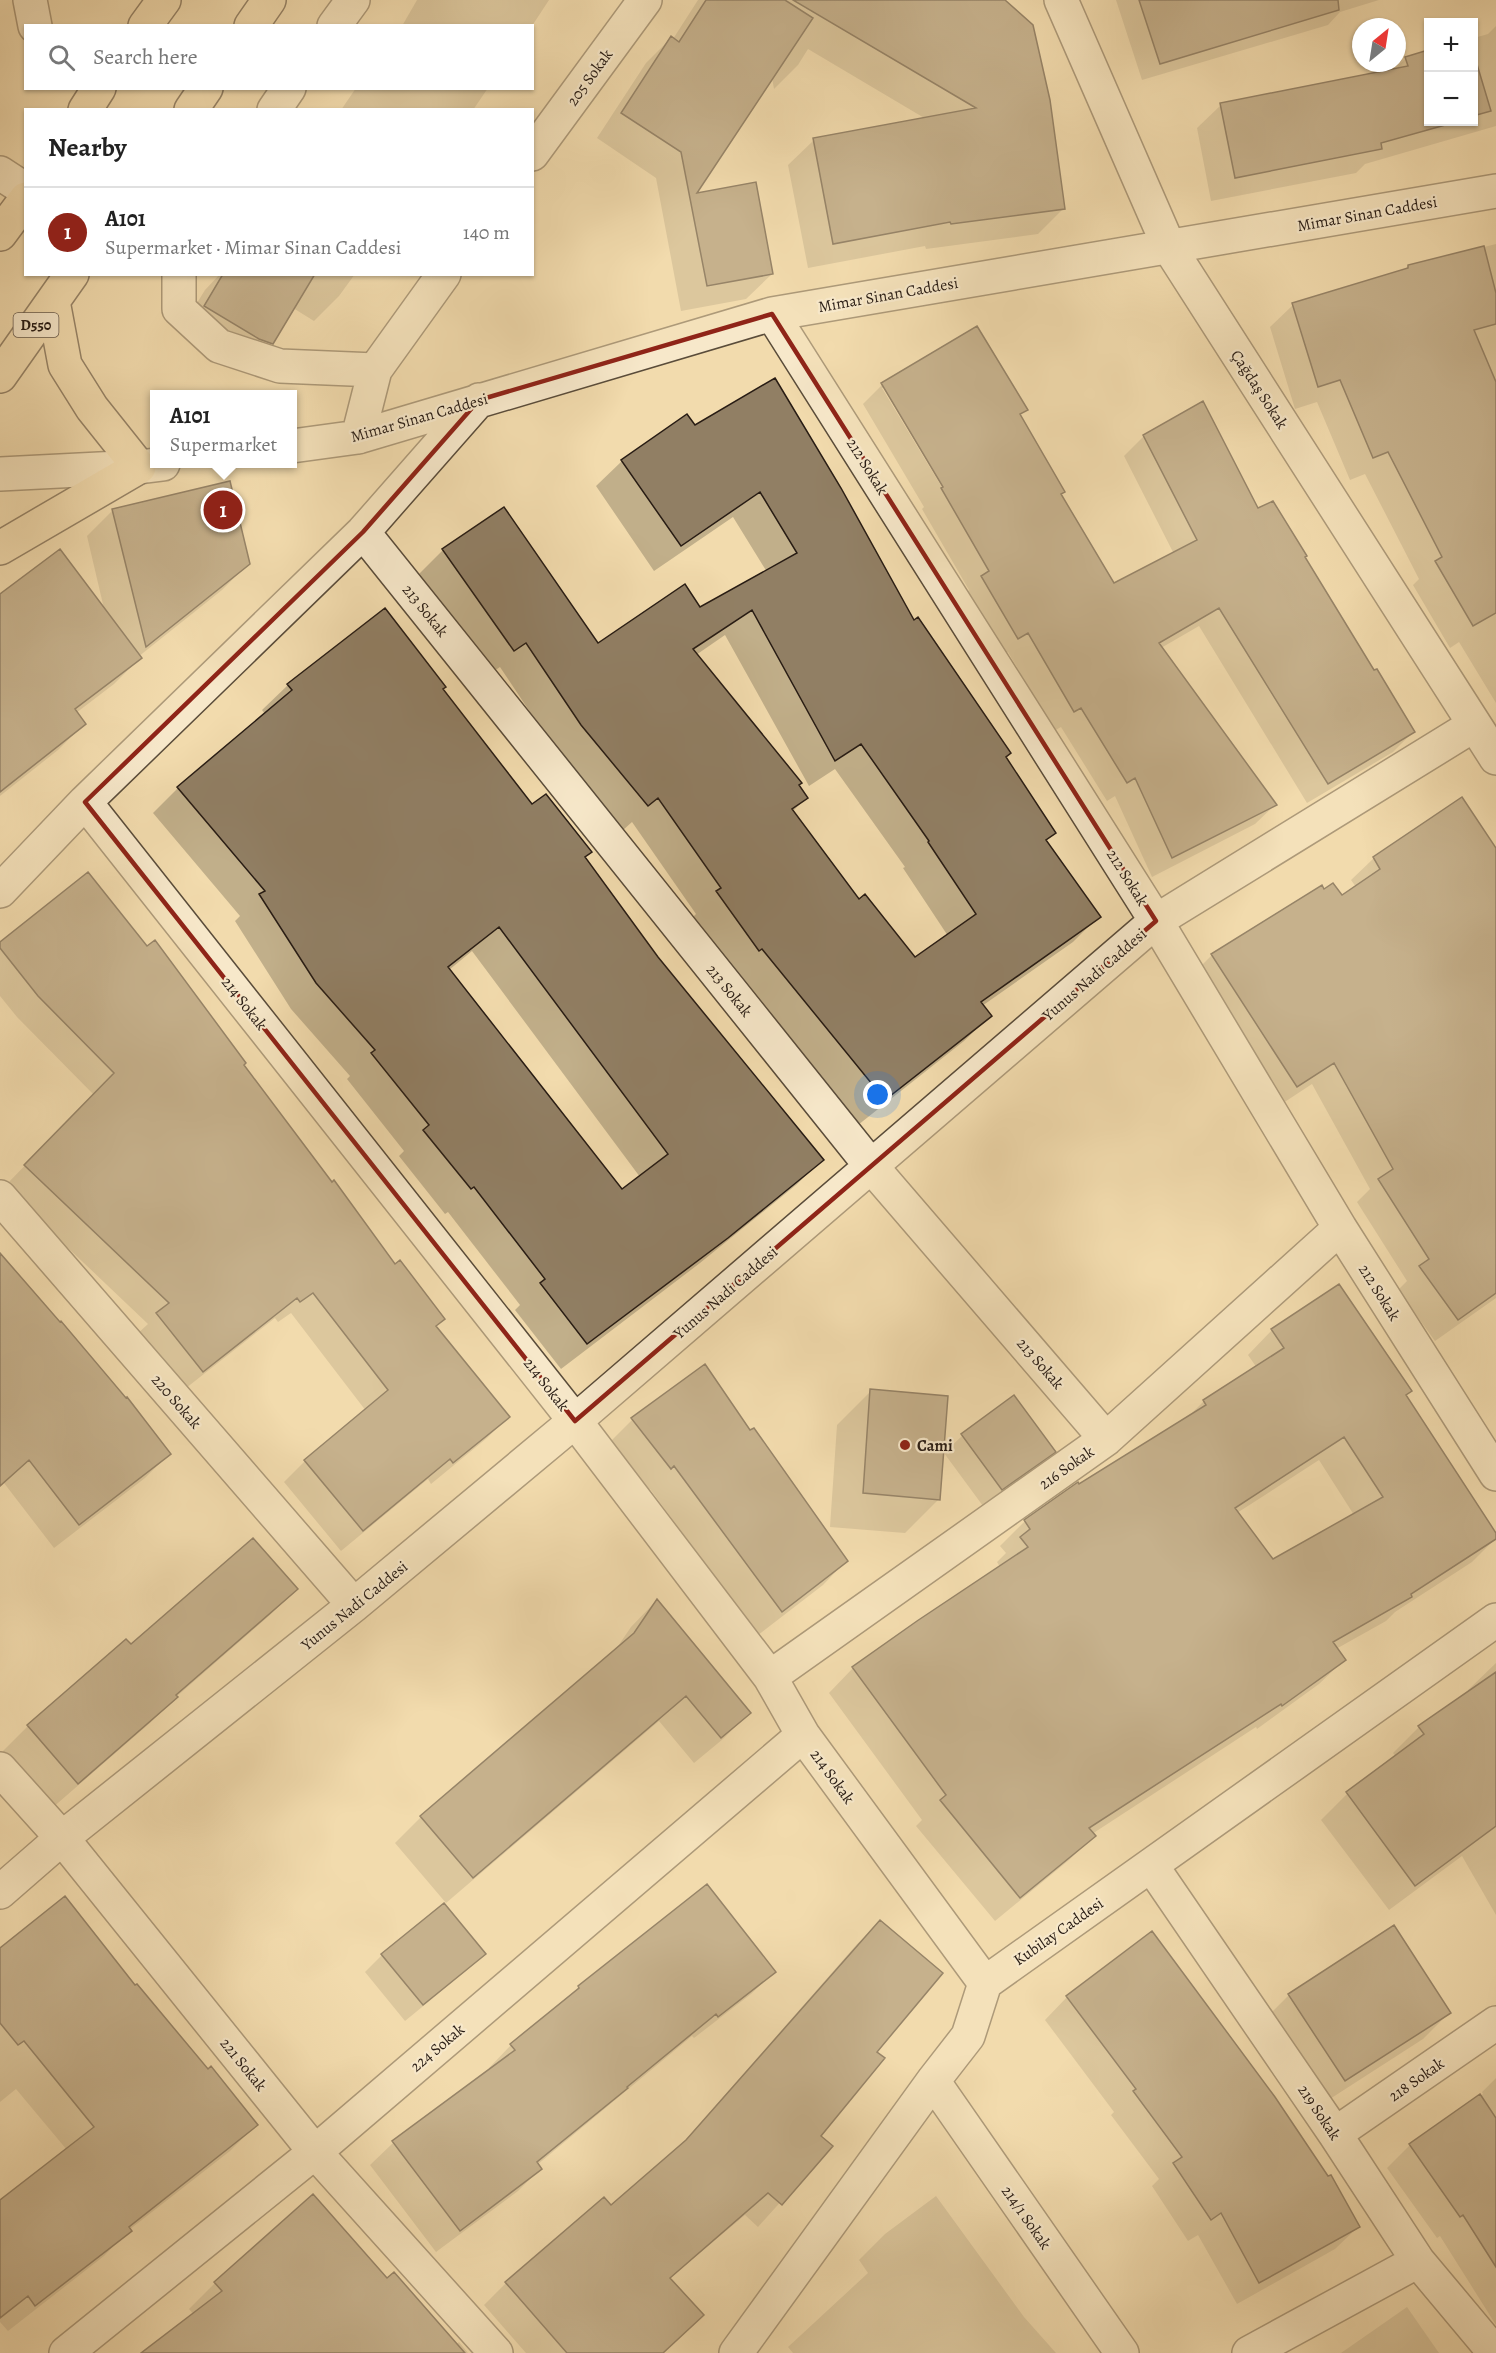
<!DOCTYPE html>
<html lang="en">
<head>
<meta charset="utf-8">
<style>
  body { margin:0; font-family:Alegreya,serif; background:#f2f2f2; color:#222 }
  .controls { position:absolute; right:18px; top:18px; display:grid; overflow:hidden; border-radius:0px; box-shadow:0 2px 4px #0004 }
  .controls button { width:54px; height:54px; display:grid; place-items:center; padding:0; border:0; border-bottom:2px solid #e0e0e0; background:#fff; color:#222; font:30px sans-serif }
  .compass { position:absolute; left:1352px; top:18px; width:54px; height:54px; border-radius:50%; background:#fff; box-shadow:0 2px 4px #0004; rotate:30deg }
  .you { position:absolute; left:878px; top:1095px; width:21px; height:21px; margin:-15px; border:4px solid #fff; border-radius:50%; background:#1a73e8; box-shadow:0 0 0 9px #1a73e833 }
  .badge { display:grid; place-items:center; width:39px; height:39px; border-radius:50%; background:#8f2418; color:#fff; font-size:20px; font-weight:700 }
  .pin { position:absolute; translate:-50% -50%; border:3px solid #fff; box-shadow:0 2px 6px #0006 }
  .popup { position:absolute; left:150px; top:390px; width:147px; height:78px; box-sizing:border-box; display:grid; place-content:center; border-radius:0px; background:#fff; filter:drop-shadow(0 2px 4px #0005); font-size:20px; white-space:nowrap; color:#767676 }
  .popup b { font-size:22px; color:#222 }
  .popup::after { content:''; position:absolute; left:50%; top:100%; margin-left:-12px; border:12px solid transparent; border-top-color:#fff }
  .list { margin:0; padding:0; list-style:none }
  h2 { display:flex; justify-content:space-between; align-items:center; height:78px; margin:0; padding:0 24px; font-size:26px }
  h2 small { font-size:20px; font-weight:400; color:#767676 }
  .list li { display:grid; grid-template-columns:39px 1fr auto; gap:18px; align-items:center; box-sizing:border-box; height:90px; padding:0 24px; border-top:2px solid #e0e0e0 }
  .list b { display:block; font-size:22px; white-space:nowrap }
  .list p { margin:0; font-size:20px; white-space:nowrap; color:#767676 }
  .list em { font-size:20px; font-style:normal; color:#767676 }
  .icon { flex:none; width:33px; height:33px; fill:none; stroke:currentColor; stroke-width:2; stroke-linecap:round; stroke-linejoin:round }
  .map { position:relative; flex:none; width:1496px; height:2353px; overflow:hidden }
  .search { position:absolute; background:#fff; box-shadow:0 2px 4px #0004; left:24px; top:24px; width:510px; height:66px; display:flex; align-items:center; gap:15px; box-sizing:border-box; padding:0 21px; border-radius:0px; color:#767676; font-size:22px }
  .panel { position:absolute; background:#fff; box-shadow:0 2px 4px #0004; left:24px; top:108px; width:510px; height:168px; border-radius:0px }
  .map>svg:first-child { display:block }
  .shadow { fill:#0003; fill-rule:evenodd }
  .building { fill:#917f64; stroke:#281c14; stroke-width:1.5; fill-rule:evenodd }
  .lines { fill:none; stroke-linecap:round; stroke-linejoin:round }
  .minor-casing { stroke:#5a4c3a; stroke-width:36 }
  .highway-casing { stroke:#281c14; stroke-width:36 }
  .minor { stroke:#f7e8ca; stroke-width:33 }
  .highway { stroke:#f2dbad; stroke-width:33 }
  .marked { fill:none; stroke:#8f2418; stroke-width:4.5; stroke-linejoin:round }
  .poi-dot { fill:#8f2418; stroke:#f7e8ca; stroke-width:2 }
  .labels { text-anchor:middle; stroke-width:4.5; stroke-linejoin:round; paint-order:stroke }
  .shield { fill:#f7e8ca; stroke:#66594b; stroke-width:1.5 }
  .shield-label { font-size:15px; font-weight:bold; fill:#281c14 }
  .street-label { font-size:16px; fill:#281c14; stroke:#f7e8ca }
  .poi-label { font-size:16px; font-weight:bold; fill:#281c14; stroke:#f7e8ca; text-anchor:start }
</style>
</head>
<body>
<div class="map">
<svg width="1496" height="2353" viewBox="0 0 1496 2353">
  <rect width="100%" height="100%" fill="#f2dbad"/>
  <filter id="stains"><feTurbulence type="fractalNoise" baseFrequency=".00333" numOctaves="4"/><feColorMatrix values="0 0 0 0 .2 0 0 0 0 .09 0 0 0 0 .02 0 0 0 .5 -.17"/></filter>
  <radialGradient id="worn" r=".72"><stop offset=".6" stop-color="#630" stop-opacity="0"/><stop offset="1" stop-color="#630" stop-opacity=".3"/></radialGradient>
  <path class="shadow" d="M 417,0 L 549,0 L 532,26 L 402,26 Z
    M 698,0 L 1003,0 L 1063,209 L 1038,234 L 926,249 L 925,246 L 808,268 L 788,165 L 814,140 L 926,119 L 808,49 L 798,65 L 774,89 L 772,78 L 694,195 L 772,274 L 746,299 L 681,311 L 656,178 L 597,138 L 646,63 L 671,38 L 673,39 Z
    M 1116,0 L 1379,0 L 1340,12 L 1328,25 L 1142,80 Z
    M 1496,26 L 1496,126 L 1365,164 L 1356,173 L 1211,201 L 1197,128 L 1221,105 L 1393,71 L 1406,58 L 1428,51 L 1428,122 L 1474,122 L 1474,38 L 1488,34 Z
    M 356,88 L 488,88 L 473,110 L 341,110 Z
    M 1496,244 L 1496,703 L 1459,642 L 1450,648 L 1413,585 L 1419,579 L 1365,474 L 1350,480 L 1317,402 L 1295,409 L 1270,327 L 1293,305 L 1403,271 L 1408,266 Z
    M 220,274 L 355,274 L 339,296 L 314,321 L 293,308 L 272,343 L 246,369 L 233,364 L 179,332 L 205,290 Z
    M 882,385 L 1026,410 L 1019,416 L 1060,495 L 1114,585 L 1174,554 L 1124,456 L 1144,436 L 1258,510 L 1303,557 L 1413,732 L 1393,752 L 1307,803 L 1199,626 L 1161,648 L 1275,805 L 1255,824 L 1152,877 L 1115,796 L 1107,801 L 1061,727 L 1054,731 L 1008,652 L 998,658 L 962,597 L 969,590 L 922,509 L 924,507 L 863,404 ZM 882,388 L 886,388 L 948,493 L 946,494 Z
    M 695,427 L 913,622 L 1054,833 L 1045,842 L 1099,916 L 1073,942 L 982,1006 L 990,1016 L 964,1041 L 858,1125 L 692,918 L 696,914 L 632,822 L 622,831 L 556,751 L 500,667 L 488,675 L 417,576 L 443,550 L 597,645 L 700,609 L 767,572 L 733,517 L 654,571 L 596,486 L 622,461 ZM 725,635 L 809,786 L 835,769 L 905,867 L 903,868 L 948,936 L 915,959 L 858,901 L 792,812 L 806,798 L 696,655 Z
    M 113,510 L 248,564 L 222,590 L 138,657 L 140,658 L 114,684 L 76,713 L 84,724 L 58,750 L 0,796 L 0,596 L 105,613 L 87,536 Z
    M 288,685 L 441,690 L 532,807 L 584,858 L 657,958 L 822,1160 L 796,1185 L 700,1263 L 561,1369 L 515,1310 L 520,1305 L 448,1212 L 445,1214 L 399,1156 L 404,1151 L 347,1079 L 350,1076 L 291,1009 L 235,921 L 240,916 L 153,813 L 178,788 L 265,714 L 262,710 ZM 472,951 L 640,1177 L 622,1191 L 449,970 Z
    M 1462,799 L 1496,851 L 1496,1298 L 1435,1341 L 1398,1290 L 1407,1281 L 1357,1202 L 1370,1189 L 1312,1084 L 1274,1109 L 1190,977 L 1212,955 L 1324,891 L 1342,897 L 1356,887 L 1351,880 L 1374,858 Z
    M 0,944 L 242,1065 L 395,1266 L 443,1319 L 435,1327 L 508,1417 L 487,1438 L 431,1484 L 428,1479 L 341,1551 L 284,1482 L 305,1461 L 366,1411 L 291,1313 L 278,1322 L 275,1318 L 181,1392 L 136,1335 L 148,1324 L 4,1187 L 94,1095 L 17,1017 L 0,996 Z
    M 0,1255 L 169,1454 L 145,1478 L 54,1548 L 4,1483 L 0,1487 Z
    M 1272,1330 L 1410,1391 L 1405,1396 L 1496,1538 L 1472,1562 L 1395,1612 L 1386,1621 L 1336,1649 L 1344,1660 L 1319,1684 L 1257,1729 L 1256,1727 L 1092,1834 L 1094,1836 L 1069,1860 L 995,1921 L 916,1826 L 922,1820 L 829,1693 L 853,1668 L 1000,1567 L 997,1562 L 1006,1553 L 1000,1546 L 1025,1521 L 1077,1484 L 1079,1486 L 1187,1418 L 1204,1401 L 1257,1368 L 1248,1355 ZM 1319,1460 L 1354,1515 L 1272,1561 L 1237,1513 Z
    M 871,1391 L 939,1499 L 905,1533 L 830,1527 L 837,1425 Z
    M 1014,1397 L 1054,1452 L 1036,1469 L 983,1506 L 944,1453 L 962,1436 Z
    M 632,1420 L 750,1432 L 846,1561 L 823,1585 L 758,1635 L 650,1489 L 646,1492 L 609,1443 Z
    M 296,1589 L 270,1615 L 176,1697 L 150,1723 L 51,1809 L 2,1752 L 28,1726 L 131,1646 Z
    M 656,1601 L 749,1713 L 723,1739 L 694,1763 L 659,1721 L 446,1903 L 395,1843 L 421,1817 L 614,1652 L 631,1627 Z
    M 1496,1663 L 1496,1915 L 1462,1856 L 1389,1910 L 1321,1820 L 1347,1794 L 1396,1757 L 1393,1753 L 1419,1727 L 1469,1692 L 1468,1690 Z
    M 880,1922 L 819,2136 L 831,2146 L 758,2227 L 745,2215 L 669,2279 L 663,2353 L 526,2353 L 484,2305 L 506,2283 L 610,2207 L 676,2151 L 857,1944 Z
    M 1152,1933 L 1327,2178 L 1358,2227 L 1335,2249 L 1237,2304 L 1198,2235 L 1188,2241 L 1152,2186 L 1159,2179 L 1111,2115 L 1114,2112 L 1045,2020 L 1067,1997 Z
    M 0,1950 L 135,1987 L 256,2125 L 230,2151 L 129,2230 L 104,2256 L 8,2331 L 0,2322 L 0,2202 L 67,2150 L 16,2089 L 0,2102 Z
    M 484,1954 L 466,1971 L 405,2021 L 365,1972 L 382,1955 Z
    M 774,1972 L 751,1994 L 694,2038 L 692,2036 L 537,2165 L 540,2169 L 518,2191 L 436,2252 L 370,2165 L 393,2143 L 490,2070 L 489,2068 L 511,2045 L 579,1987 Z
    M 1289,1995 L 1449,2013 L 1423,2039 L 1319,2106 L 1263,2021 Z
    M 1496,2078 L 1496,2325 L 1440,2236 L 1437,2238 L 1387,2168 L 1410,2145 L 1483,2094 L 1482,2092 Z
    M 313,2196 L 387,2280 L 456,2345 L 459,2342 L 468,2353 L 144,2353 L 194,2315 L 189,2309 L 215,2283 Z
    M 936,2196 L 1024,2317 L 1056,2353 L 793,2353 L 788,2347 L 868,2273 L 859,2260 L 885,2234 Z
    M 1407,2307 L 1439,2353 L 1341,2353 Z"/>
  <path class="building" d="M 706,0 L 785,0 L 813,18 L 697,193 L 756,182 L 773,274 L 707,286 L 681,152 L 621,113 L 671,36 L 679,42 Z
    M 793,0 L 1005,0 L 1033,25 L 1050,100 L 1065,209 L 951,224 L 950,222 L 833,244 L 813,138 L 976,108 Z
    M 1139,0 L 1338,0 L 1339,10 L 1160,64 Z
    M 1428,50 L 1428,122 L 1456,122 L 1381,143 L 1382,149 L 1235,178 L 1220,103 L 1408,66 L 1405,57 Z
    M 1473,51 L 1491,111 L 1473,116 Z
    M 1484,246 L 1496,293 L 1496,324 L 1474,330 L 1496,382 L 1496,613 L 1473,626 L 1435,561 L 1442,557 L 1388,452 L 1373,458 L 1340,380 L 1318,387 L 1292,303 L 1408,268 L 1408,265 Z
    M 223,274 L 315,274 L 273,344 L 259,339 L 204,306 Z
    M 977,326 L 1028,410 L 1020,414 L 1065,492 L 1061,494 L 1114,583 L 1197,540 L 1143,435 L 1203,401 L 1258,508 L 1273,501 L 1307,556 L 1305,557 L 1374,670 L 1377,669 L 1415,732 L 1328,784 L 1219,608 L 1159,643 L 1277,805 L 1172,858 L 1135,778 L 1127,783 L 1081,708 L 1074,712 L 1028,633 L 1018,639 L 981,576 L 989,571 L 941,488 L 943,487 L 881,383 Z
    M 775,378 L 841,488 L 914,620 L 918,617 L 1011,753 L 1006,757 L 1056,833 L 1046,840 L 1101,917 L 981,1002 L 992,1016 L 885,1100 L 762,949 L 759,951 L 716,891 L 721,888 L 658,798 L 648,806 L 581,725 L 526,643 L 514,651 L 442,549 L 504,507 L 598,643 L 685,584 L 700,607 L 797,553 L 760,492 L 681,546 L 621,460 L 687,414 L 695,425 ZM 752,610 L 835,761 L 861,744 L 929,841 L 928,842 L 976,914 L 915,957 L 865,894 L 859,899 L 792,809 L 808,798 L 799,785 L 802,783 L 693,649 Z
    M 230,481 L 250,564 L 146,647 L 112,509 Z
    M 60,549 L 142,658 L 75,709 L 86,724 L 0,792 L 0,594 Z
    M 385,608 L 446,687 L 443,689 L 532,804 L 546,794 L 592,852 L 585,857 L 658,957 L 824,1160 L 728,1238 L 587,1344 L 540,1283 L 545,1279 L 474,1187 L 471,1189 L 423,1130 L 429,1125 L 371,1053 L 375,1050 L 316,983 L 259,894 L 265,891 L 177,787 L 292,690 L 287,684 ZM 499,927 L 668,1154 L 622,1189 L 448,967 Z
    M 1462,797 L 1496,848 L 1496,1293 L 1458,1320 L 1419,1266 L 1429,1259 L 1378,1179 L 1393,1169 L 1334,1063 L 1297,1087 L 1211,954 L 1322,885 L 1324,889 L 1333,883 L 1342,895 L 1380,869 L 1373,857 Z
    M 88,872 L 147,946 L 155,940 L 246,1063 L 244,1065 L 332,1182 L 334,1180 L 395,1264 L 400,1260 L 445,1319 L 436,1326 L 510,1417 L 453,1463 L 450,1459 L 363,1531 L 304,1460 L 388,1390 L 313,1293 L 300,1302 L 297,1298 L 203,1372 L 156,1313 L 169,1303 L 24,1165 L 114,1073 L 38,996 L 0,948 L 0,942 Z
    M 0,1253 L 60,1322 L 61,1321 L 126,1398 L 127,1397 L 171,1454 L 79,1525 L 29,1460 L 0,1486 Z
    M 1339,1284 L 1412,1391 L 1406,1395 L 1496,1533 L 1496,1539 L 1411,1594 L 1412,1597 L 1333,1642 L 1346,1660 L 1282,1706 L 1281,1704 L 1089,1828 L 1096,1836 L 1020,1898 L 940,1800 L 946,1795 L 852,1667 L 917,1621 L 1028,1547 L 1020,1537 L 1030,1529 L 1024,1520 L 1078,1482 L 1079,1484 L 1206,1405 L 1203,1400 L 1284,1348 L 1271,1329 ZM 1344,1437 L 1383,1497 L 1273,1559 L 1235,1508 Z
    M 705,1364 L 750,1430 L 754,1428 L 848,1561 L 782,1612 L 674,1466 L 671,1469 L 631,1418 Z
    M 870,1389 L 948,1396 L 940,1500 L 863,1493 Z
    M 1014,1395 L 1056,1452 L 1002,1490 L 961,1434 Z
    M 253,1538 L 298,1589 L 176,1695 L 178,1697 L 78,1784 L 27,1725 L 126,1639 L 131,1644 Z
    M 657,1599 L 751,1713 L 721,1738 L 686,1696 L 473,1878 L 420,1816 L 634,1633 Z
    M 1496,1672 L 1496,1826 L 1415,1886 L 1346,1792 L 1424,1734 L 1418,1726 Z
    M 707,1884 L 776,1972 L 718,2017 L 716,2014 L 627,2087 L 628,2088 L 537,2162 L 542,2169 L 460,2231 L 392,2141 L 515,2050 L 510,2044 L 579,1988 L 578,1986 Z
    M 65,1896 L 135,1985 L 137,1984 L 208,2069 L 211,2066 L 258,2125 L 129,2227 L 132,2231 L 35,2306 L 28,2296 L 0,2318 L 0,2200 L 94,2127 L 24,2041 L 18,2045 L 0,2023 L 0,1948 Z
    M 444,1903 L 486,1954 L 423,2005 L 381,1954 Z
    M 880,1920 L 943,1973 L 877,2052 L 885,2058 L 821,2136 L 833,2146 L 782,2205 L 768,2193 L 670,2278 L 704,2315 L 663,2353 L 567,2353 L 505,2282 L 604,2197 L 611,2205 L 686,2140 Z
    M 1394,1925 L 1451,2013 L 1345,2081 L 1288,1994 Z
    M 1152,1931 L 1275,2097 L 1328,2176 L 1331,2175 L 1360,2227 L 1259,2283 L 1221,2213 L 1211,2220 L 1173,2163 L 1182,2157 L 1133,2091 L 1136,2089 L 1066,1996 Z
    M 1480,2094 L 1496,2118 L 1496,2267 L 1463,2215 L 1460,2217 L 1409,2144 Z
    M 313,2194 L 387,2278 L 394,2272 L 465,2353 L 141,2353 L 222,2291 L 214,2282 Z"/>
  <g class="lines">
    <g class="minor-casing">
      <path id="minor" d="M 30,0 L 35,26
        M 1061,0 L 1169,247 L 1496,758
        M 334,26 L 353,0
        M 274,110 L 289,88
        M 532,154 L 645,0
        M 0,173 L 26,190
        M 179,274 L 179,309 L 219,346 L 280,366 L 375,370
        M 772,314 L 1156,921 L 1340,1228 L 1496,1474
        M 358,437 L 375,370 L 444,274
        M 292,446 L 358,437 L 772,314 L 1496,191
        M 0,474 L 139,467 L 163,464
        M 363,532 L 871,1166 L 1106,1439
        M 85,802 L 575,1421 L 770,1677 L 803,1735 L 985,1983
        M 0,891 L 85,802 L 363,532 L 479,400
        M 0,1197 L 354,1605
        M 770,1677 L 1106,1439 L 1340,1228
        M 0,1769 L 62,1838 L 315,2152 L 496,2353
        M 1151,1865 L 1335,2134 L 1418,2261 L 1495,2353
        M 0,1892 L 62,1838 L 354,1605 L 575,1421 L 1156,921 L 1474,725
        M 933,2081 L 1122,2353
        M 1335,2134 L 1496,2023
        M 66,2353 L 315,2152 L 803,1735
        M 736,2353 L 933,2081 L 968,2036 L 985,1983 L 1496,1620
        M 1249,2353 L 1418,2261"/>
    </g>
    <g class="highway-casing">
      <path id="highway" d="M 145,26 L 164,0
        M 251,26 L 269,0
        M 85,110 L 99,88
        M 191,110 L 206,88
        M 0,234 L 26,199
        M 0,376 L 72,274
        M 0,548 L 139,467 L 92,408 L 65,365 L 53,301"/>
    </g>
    <use href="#minor" class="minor"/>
    <use href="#highway" class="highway"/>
  </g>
  <path d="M0 0H1496V2353H0ZM 772,314 L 1156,921 L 575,1421 L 85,802 L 363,532 L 479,400 Z" fill="#f2dbad" fill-opacity=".55" fill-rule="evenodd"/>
  <path class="marked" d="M 772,314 L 1156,921 L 575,1421 L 85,802 L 363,532 L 479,400 Z"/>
  <circle class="poi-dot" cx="905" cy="1445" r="6"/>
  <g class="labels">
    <rect class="shield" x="13.5" y="313" width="45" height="24" rx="4.5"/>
    <g class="shield-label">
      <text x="36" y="330">D550</text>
    </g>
    <g class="street-label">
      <text transform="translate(589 77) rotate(-54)" y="6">205 Sokak</text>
      <text transform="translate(1367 213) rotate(-10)" y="6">Mimar Sinan Caddesi</text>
      <text transform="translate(888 294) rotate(-10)" y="6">Mimar Sinan Caddesi</text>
      <text transform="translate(1260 389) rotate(57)" y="6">Çağdaş Sokak</text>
      <text transform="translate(419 417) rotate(-16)" y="6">Mimar Sinan Caddesi</text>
      <text transform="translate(868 466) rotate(58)" y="6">212 Sokak</text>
      <text transform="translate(426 610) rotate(51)" y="6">213 Sokak</text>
      <text transform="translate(1128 877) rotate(58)" y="6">212 Sokak</text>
      <text transform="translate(1094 974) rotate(-41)" y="6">Yunus Nadi Caddesi</text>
      <text transform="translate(730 990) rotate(51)" y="6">213 Sokak</text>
      <text transform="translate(245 1003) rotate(52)" y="6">214 Sokak</text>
      <text transform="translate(725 1292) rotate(-41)" y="6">Yunus Nadi Caddesi</text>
      <text transform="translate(1380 1292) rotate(58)" y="6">212 Sokak</text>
      <text transform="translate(1041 1363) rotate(49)" y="6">213 Sokak</text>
      <text transform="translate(547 1384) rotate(52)" y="6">214 Sokak</text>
      <text transform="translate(177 1401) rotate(49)" y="6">220 Sokak</text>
      <text transform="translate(1066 1467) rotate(-35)" y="6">216 Sokak</text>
      <text transform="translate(354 1605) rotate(-39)" y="6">Yunus Nadi Caddesi</text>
      <text transform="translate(833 1776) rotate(54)" y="6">214 Sokak</text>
      <text transform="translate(1058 1931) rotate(-35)" y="6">Kubilay Caddesi</text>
      <text transform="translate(437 2047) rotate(-40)" y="6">224 Sokak</text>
      <text transform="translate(244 2064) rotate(51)" y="6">221 Sokak</text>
      <text transform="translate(1416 2079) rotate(-35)" y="6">218 Sokak</text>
      <text transform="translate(1320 2112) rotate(56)" y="6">219 Sokak</text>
      <text transform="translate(1027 2217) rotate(55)" y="6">214/1 Sokak</text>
    </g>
    <g class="poi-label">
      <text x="917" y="1451">Cami</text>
    </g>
  </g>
  <rect width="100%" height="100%" filter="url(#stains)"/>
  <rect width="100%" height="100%" fill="url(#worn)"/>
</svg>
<div class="controls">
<button>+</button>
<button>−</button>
</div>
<svg class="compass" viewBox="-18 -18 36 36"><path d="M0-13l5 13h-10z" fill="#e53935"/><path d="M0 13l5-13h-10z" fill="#767676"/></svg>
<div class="you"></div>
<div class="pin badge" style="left:223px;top:510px">1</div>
<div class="popup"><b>A101</b>Supermarket</div>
<div class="search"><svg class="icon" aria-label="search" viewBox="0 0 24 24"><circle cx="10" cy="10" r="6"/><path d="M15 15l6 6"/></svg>Search here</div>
<section class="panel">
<h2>Nearby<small></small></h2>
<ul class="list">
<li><span class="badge">1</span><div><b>A101</b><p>Supermarket · Mimar Sinan Caddesi</p></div><em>140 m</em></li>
</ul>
</section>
</div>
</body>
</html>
